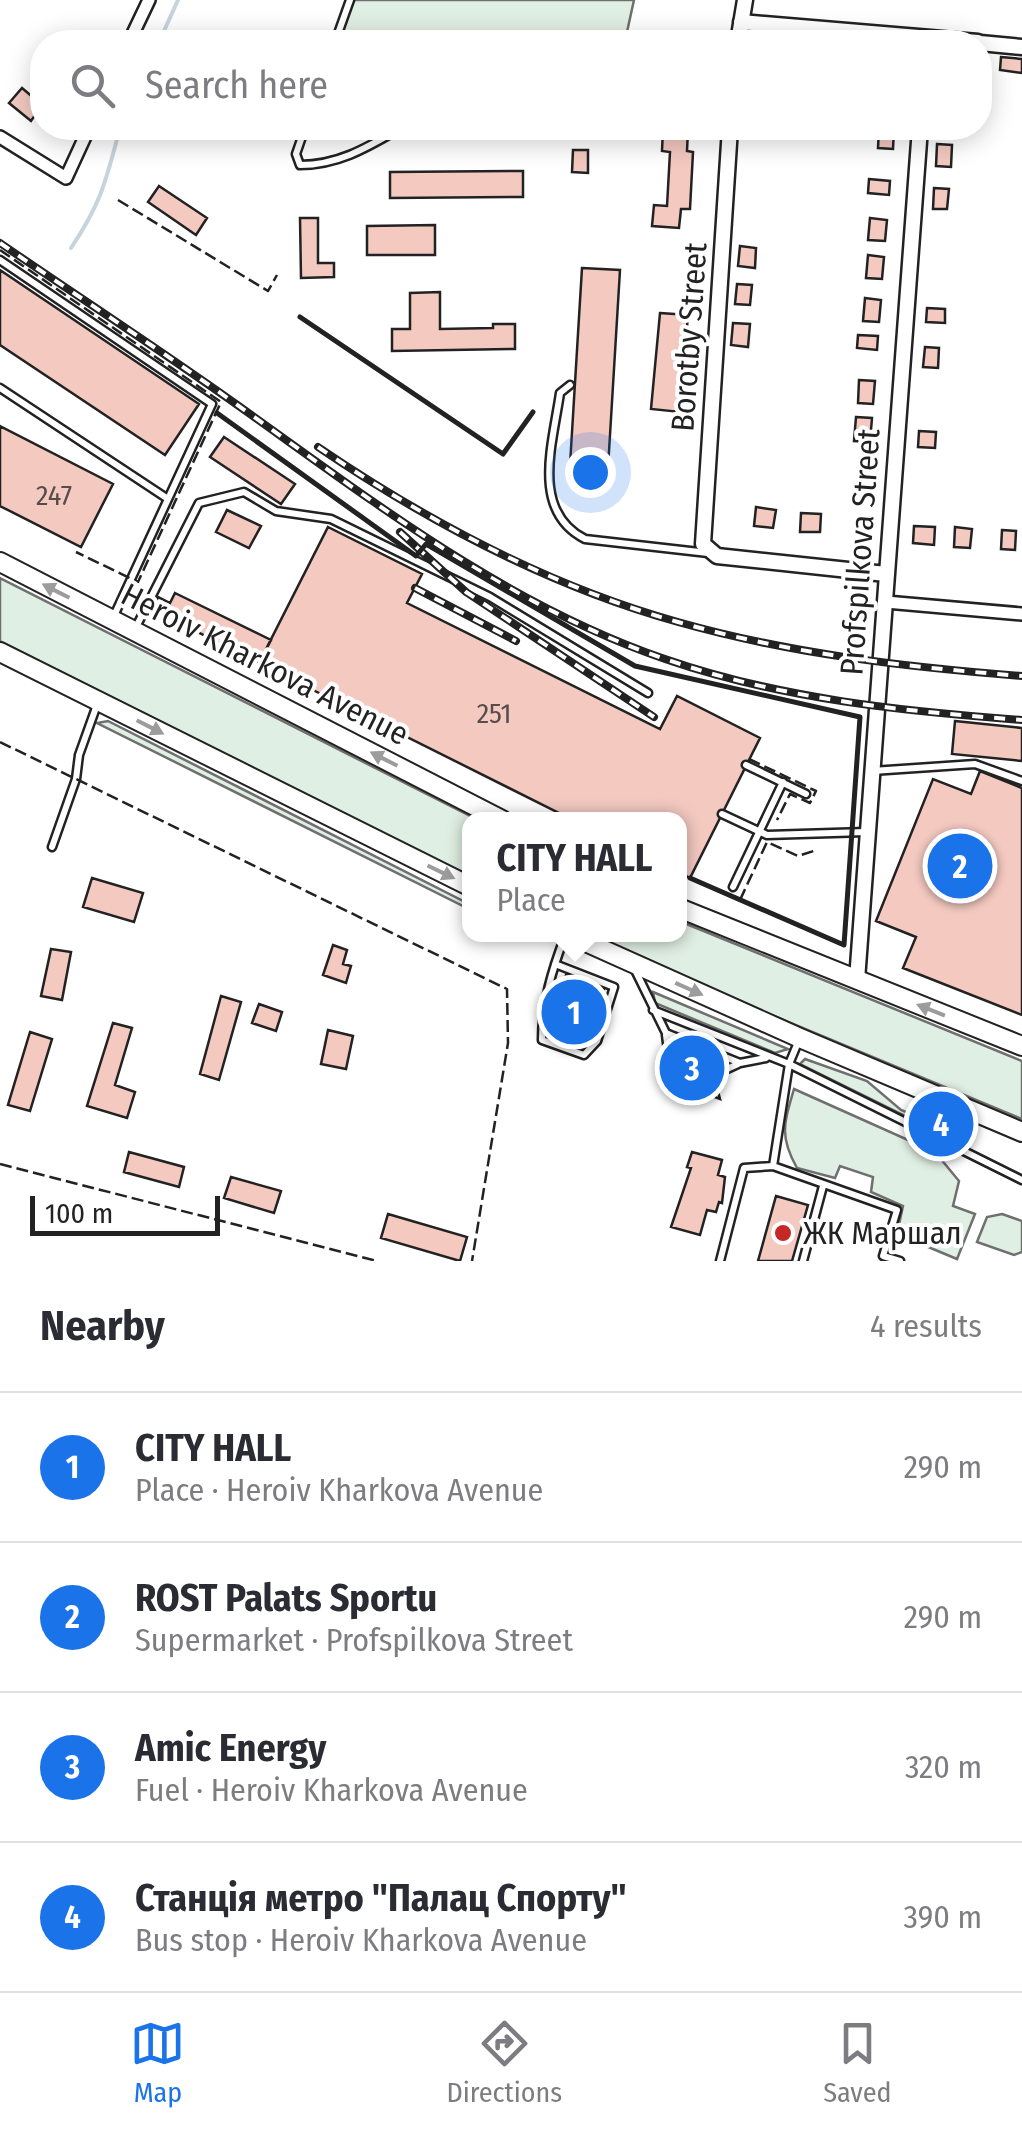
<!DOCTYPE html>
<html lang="en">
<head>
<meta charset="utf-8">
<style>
  body { margin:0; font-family:"Fira Sans Condensed",sans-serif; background:#f7f7f7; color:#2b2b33 }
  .scale { position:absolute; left:30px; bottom:25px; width:190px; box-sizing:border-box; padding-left:10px; border:5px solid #222; border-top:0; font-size:28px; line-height:35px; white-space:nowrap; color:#222; -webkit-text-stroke:8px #fff; paint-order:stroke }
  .you { position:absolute; left:590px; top:472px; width:35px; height:35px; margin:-25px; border:8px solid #fff; border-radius:50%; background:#1a73e8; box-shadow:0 0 0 15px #1a73e833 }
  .badge { display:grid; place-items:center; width:65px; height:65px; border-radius:50%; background:#1a73e8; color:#fff; font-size:32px; font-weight:700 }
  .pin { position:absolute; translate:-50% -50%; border:5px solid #fff; box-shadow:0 2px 10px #0006 }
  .popup { position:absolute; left:462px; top:812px; width:225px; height:130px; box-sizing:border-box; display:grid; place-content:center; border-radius:20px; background:#fff; filter:drop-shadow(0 2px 8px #0005); font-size:32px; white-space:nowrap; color:#7c7c81 }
  .popup b { font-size:38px; color:#2b2b33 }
  .popup::after { content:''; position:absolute; left:50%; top:100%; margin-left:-20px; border:20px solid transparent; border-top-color:#fff }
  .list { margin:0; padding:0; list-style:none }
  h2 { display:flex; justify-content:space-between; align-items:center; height:130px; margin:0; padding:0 40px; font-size:42px }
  h2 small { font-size:32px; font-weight:400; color:#7c7c81 }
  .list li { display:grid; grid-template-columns:65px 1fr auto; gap:30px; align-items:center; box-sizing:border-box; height:150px; padding:0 40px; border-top:2px solid #e1e1e2 }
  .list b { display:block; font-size:38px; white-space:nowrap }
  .list p { margin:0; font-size:32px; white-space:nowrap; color:#7c7c81 }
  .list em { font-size:32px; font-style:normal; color:#7c7c81 }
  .icon { flex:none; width:55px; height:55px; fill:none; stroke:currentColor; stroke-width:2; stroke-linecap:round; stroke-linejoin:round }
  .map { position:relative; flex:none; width:1022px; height:1261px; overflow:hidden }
  .search { position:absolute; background:#fff; box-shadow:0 5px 25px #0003; left:30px; right:30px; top:30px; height:110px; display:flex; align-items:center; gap:25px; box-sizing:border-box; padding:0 35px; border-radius:40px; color:#7c7c81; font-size:38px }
  .sheet { height:730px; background:#fff }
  nav { display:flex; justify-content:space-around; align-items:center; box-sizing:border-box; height:140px; border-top:2px solid #e1e1e2; background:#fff; font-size:28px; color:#7c7c81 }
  nav a { display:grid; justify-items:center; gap:5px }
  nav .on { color:#1a73e8 }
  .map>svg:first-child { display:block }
  .green { fill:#e0efe3; stroke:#6f6f6f; stroke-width:2.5 }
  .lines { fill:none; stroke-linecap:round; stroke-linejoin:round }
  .stream { stroke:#c7d3dd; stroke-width:4 }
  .building { fill:#f3c9c0; stroke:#222; stroke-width:2.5 }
  .service-casing { stroke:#222; stroke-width:11 }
  .minor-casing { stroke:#222; stroke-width:16 }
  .tertiary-casing { stroke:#222; stroke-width:19 }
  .primary-casing { stroke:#222; stroke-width:22 }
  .service { stroke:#fff; stroke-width:6 }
  .minor { stroke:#fff; stroke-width:11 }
  .tertiary { stroke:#fff; stroke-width:14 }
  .primary { stroke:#fff; stroke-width:18 }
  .rail-casing { stroke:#222; stroke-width:8 }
  .rail { stroke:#fff; stroke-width:4; stroke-dasharray:11; stroke-linecap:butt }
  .fence { stroke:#222; stroke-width:2.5; stroke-dasharray:12 5; stroke-linecap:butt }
  .wall { stroke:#222; stroke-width:5 }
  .oneway { fill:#9c9c9c }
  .poi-dot { fill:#c62828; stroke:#fff; stroke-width:4 }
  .labels { text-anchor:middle; stroke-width:8; stroke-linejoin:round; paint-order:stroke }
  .number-label { font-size:28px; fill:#564c4a }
  .street-label { font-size:32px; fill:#222; stroke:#fff }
  .poi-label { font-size:32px; fill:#222; stroke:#fff; text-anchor:start }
</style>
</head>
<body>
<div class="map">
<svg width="1022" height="1261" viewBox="0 0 1022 1261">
  <rect width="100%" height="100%" fill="#fff"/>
  <path class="green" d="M 350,0 L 634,0 L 627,32 L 620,42 L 335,42 Z
    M 0,578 L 476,819 L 469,820 L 469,877 L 0,641 Z
    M 108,721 L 469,904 L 469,909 L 97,723 Z
    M 679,921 L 1022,1061 L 1022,1119 L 644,962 L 587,935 L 679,934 Z
    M 653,992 L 788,1049 L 775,1053 L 655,1003 Z
    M 805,1059 L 867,1081 L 901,1110 L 950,1130 L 946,1136 L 800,1064 Z
    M 794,1089 L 935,1152 L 959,1181 L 953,1206 L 975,1214 L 957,1259 L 897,1234 L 903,1206 L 871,1192 L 873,1177 L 840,1166 L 835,1178 L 797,1168 C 779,1136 784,1123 794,1089 Z
    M 1002,1214 L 1022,1221 L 1022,1252 L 1014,1255 L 977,1242 L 987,1217 Z"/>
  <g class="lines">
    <path class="stream" d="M 159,42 L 178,0
      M 71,248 C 102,202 106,180 120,128"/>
  </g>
  <path class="building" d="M 1001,57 L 1022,59 L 1022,73 L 1000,70 Z
    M 22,88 L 42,105 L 31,121 L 9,103 Z
    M 879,128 L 894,128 L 893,149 L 878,148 Z
    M 663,129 L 688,130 L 687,151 L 693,152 L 690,209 L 681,209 L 679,228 L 652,226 L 654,205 L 667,206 L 670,152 L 662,151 Z
    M 937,144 L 952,145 L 951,167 L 936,166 Z
    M 573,150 L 588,150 L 588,173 L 572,172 Z
    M 523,171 L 523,197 L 390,198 L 390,172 Z
    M 869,179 L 890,181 L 889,195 L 868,193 Z
    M 159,186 L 207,218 L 196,235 L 148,202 Z
    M 934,188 L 949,189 L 947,209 L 933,209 Z
    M 300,218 L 318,218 L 318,263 L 334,263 L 334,277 L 301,278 Z
    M 870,218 L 887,220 L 885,241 L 868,240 Z
    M 435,225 L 435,255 L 367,255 L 367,226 Z
    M 740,246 L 756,248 L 755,268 L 738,266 Z
    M 868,255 L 884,257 L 882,279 L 866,278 Z
    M 582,268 L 620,270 L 608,468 L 570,465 Z
    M 0,270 L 199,404 L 165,455 L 0,345 Z
    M 737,284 L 752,285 L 750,305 L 735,304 Z
    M 440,292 L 440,329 L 493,328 L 493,324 L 515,324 L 515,349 L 392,351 L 392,329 L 410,329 L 410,293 Z
    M 865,298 L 881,300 L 879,322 L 863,321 Z
    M 927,308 L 945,309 L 945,323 L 926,322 Z
    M 660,313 L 688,315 L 680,412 L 651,409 Z
    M 733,323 L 750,324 L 748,347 L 731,345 Z
    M 858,335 L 878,336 L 877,350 L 857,348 Z
    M 925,347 L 939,348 L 938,368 L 923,367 Z
    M 859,380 L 875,381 L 873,404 L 858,403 Z
    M 856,417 L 872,418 L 870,442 L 854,441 Z
    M 0,426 L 113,484 L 81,547 L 0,506 Z
    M 919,431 L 936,432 L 935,448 L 918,447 Z
    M 224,437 L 295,484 L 281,504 L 210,457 Z
    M 756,507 L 776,510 L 773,528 L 754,526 Z
    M 227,510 L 261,526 L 249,548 L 216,532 Z
    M 801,513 L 821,514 L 820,532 L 800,532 Z
    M 914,526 L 935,527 L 934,545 L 913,543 Z
    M 328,527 L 422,574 L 407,603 L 660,729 L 677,696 L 760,738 L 690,878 L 679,872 L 679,820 L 573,820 L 259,663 Z
    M 955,527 L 972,529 L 970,548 L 954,547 Z
    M 1002,530 L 1016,531 L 1015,550 L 1001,549 Z
    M 175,593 L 271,640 L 259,663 L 152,609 L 158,597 L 170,603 Z
    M 955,721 L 1022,728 L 1022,761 L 952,754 Z
    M 980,771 L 1022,788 L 1022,1015 L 903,968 L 916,937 L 876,921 L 933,779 L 971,794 Z
    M 92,878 L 143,893 L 134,922 L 83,907 Z
    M 333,945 L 347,950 L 343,964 L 351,966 L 346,983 L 323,975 Z
    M 51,949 L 71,952 L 62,1000 L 41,996 Z
    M 566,975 L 604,989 L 582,1048 L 544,1034 Z
    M 221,996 L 241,1002 L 219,1080 L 200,1074 Z
    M 259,1004 L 282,1012 L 276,1031 L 252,1023 Z
    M 113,1023 L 132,1028 L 115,1085 L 135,1092 L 127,1118 L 87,1106 Z
    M 328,1030 L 353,1036 L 346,1069 L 321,1064 Z
    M 30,1032 L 52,1039 L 30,1111 L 8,1105 Z
    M 668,1037 L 707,1053 L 712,1071 L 700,1068 L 700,1078 L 716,1084 L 720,1099 L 678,1083 L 676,1069 L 684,1071 L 683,1061 L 670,1054 Z
    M 129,1152 L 184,1167 L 179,1187 L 124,1172 Z
    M 692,1152 L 722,1160 L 718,1175 L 725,1177 L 722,1203 L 719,1202 L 716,1212 L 707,1210 L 700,1235 L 671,1227 L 691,1168 L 687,1167 Z
    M 231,1177 L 281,1191 L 274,1213 L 224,1198 Z
    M 776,1196 L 808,1205 L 792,1261 L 758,1261 Z
    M 388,1214 L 467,1237 L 460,1261 L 381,1238 Z"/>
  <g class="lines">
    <g class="service-casing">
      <path id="service" d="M 335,42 L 350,0
        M 305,128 L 296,154 L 300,165 C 339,165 368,147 401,128
        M 0,260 L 212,404 L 113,618
        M 570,385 L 560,393 C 553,443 530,511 585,539 L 708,553
        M 0,388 L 168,499
        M 135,629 L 199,503 L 244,492 L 276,511 L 331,519 L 490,597 L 648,693
        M 746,765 L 806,794
        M 872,771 L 975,764 L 1022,781
        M 722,814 L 767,835 L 866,832
        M 52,847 L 76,779 L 79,755 L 98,702
        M 733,887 L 783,782
        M 555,964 L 614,987 L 597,1041 L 584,1055 L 542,1040 C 542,1003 552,970 565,936
        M 635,970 L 666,1033 L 740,1063 L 766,1058
        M 653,1010 L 789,1064 L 1022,1180
        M 666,1035 L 669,1058 L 714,1075 L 738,1064
        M 799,1040 L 789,1064 L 773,1166 L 897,1210 L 883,1256 L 900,1261
        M 720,1261 L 744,1168 L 773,1166
        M 803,1261 L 823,1186"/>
    </g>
    <g class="minor-casing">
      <path id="minor" d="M 129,42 L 149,0
        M 0,137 L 66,178 L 89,128
        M 886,602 L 1022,614"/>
    </g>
    <g class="tertiary-casing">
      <path id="tertiary" d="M 741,22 L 978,42
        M 738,42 L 745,0
        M 980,43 L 1022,47
        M 730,128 L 703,544 L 717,556 L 886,574
        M 857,980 L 920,128"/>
    </g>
    <g class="primary-casing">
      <path id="primary" d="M 0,562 L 502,820
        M 0,652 L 469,886
        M 679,908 L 1022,1046
        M 568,934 L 800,1038 L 1022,1132"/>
    </g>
    <use href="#service" class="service"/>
    <use href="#minor" class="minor"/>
    <use href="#tertiary" class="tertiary"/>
    <use href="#primary" class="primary"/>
    <g class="rail-casing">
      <path id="rail" d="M 0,243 C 83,300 168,355 250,414 C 380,507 512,607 665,659 C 781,699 901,711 1022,720
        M 318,447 C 427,521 552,587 678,622 C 791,654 906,667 1022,676
        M 400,532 L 466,592 L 654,717
        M 415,588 L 516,641"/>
    </g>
    <use href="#rail" class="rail"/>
    <path class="fence" d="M 118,200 L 268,291 L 277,275
      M 0,250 L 221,402 L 138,582 L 76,552
      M 0,742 L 507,989 L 508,1043 L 472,1261
      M 749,759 L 816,791 L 810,803 L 790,794 L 777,820
      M 740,900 L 767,842 L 798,856 L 817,850
      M 0,1164 L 377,1261"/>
    <path class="wall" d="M 300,317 L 503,454 L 533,412
      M 217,413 L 416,556 L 426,544 L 635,666 L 860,717 L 844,945 L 690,878"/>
  </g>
  <defs><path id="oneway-solid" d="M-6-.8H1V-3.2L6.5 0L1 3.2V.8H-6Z" transform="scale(2.5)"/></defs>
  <g class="oneway">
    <use href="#oneway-solid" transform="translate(56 591) rotate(-153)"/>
    <use href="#oneway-solid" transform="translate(150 727) rotate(27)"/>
    <use href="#oneway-solid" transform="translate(384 759) rotate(-153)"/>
    <use href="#oneway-solid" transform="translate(441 872) rotate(26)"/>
    <use href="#oneway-solid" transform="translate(689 989) rotate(24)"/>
    <use href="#oneway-solid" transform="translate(931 1010) rotate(-158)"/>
  </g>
  <circle class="poi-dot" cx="783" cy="1233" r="10"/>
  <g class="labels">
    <g class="number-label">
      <text x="54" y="505">247</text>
      <text x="494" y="723">251</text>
    </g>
    <g class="street-label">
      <text transform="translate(689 337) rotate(-86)" y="11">Borotby Street</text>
      <text transform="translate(860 552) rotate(-86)" y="11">Profspilkova Street</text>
      <text transform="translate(265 664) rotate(27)" y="11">Heroiv Kharkova Avenue</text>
    </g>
    <g class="poi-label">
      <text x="803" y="1244">ЖК Маршал</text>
    </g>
  </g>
</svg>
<div class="scale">100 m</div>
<div class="you"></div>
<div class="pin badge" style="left:574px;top:1012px">1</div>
<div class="popup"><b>CITY HALL</b>Place</div>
<div class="pin badge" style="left:960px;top:866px">2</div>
<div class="pin badge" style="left:692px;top:1068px">3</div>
<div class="pin badge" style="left:941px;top:1124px">4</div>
<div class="search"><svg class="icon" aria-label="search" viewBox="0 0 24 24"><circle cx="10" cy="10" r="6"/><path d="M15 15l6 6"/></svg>Search here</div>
</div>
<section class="sheet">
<h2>Nearby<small>4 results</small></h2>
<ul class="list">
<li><span class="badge">1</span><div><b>CITY HALL</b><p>Place · Heroiv Kharkova Avenue</p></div><em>290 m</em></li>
<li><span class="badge">2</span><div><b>ROST Palats Sportu</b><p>Supermarket · Profspilkova Street</p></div><em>290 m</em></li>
<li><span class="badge">3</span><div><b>Amic Energy</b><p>Fuel · Heroiv Kharkova Avenue</p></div><em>320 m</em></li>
<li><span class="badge">4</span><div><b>Станція метро &quot;Палац Спорту&quot;</b><p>Bus stop · Heroiv Kharkova Avenue</p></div><em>390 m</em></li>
</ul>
</section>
<nav>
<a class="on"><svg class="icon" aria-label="map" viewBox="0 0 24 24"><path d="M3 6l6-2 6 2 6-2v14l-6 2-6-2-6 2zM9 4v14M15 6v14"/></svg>Map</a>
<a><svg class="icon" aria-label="directions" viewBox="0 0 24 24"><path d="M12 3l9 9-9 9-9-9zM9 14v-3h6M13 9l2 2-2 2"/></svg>Directions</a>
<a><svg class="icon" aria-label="saved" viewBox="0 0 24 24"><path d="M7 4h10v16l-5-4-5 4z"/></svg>Saved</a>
</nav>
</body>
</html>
